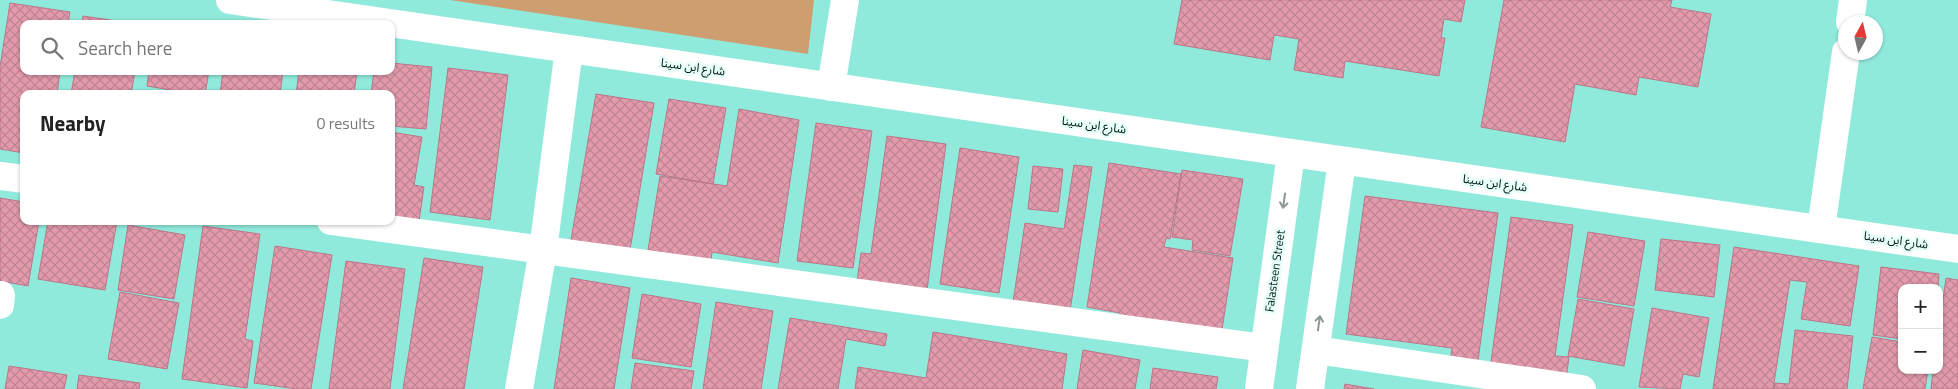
<!DOCTYPE html>
<html lang="en">
<head>
<meta charset="utf-8">
<style>
  body { margin:0; font-family:"Titillium Web","Noto Sans Arabic",sans-serif; background:#f2f2f2; color:#222 }
  .controls { position:absolute; right:15px; bottom:15px; display:grid; overflow:hidden; border-radius:10px; box-shadow:0 1px 4px #0004 }
  .controls button { width:45px; height:45px; display:grid; place-items:center; padding:0; border:0; border-bottom:1px solid #e0e0e0; background:#fff; color:#222; font:25px sans-serif }
  .compass { position:absolute; left:1838px; top:15px; width:45px; height:45px; border-radius:50%; background:#fff; box-shadow:0 1px 4px #0004; rotate:8deg }
  .list { margin:0; padding:0; list-style:none }
  h2 { display:flex; justify-content:space-between; align-items:center; height:65px; margin:0; padding:0 20px; font-size:21px }
  h2 small { font-size:16px; font-weight:400; color:#767676 }
  .icon { flex:none; width:28px; height:28px; fill:none; stroke:currentColor; stroke-width:2; stroke-linecap:round; stroke-linejoin:round }
  .map { position:relative; flex:none; width:1958px; height:389px; overflow:hidden }
  .search { position:absolute; background:#fff; box-shadow:0 1px 4px #0004; left:20px; top:20px; width:375px; height:55px; display:flex; align-items:center; gap:12px; box-sizing:border-box; padding:0 18px; border-radius:10px; color:#767676; font-size:19px }
  .panel { position:absolute; background:#fff; box-shadow:0 1px 4px #0004; left:20px; top:90px; width:375px; height:135px; border-radius:10px }
  .map>svg:first-child { display:block }
  .park { fill:#ce9d70 }
  .building { fill:url(#building-cross-hatch); stroke:#bb7688 }
  .lines { fill:none; stroke-linecap:round; stroke-linejoin:round }
  .minor { stroke:#fff; stroke-width:28 }
  .oneway { stroke:#8c9896 }
  .labels { text-anchor:middle; stroke-width:5; stroke-linejoin:round; paint-order:stroke }
  .street-label { font-size:12px; fill:#001915; stroke:#e5fef9 }
</style>
</head>
<body>
<div class="map">
<svg width="1958" height="389" viewBox="0 0 1958 389">
  <defs>
    <pattern id="building-cross-hatch" width="8" height="8" patternUnits="userSpaceOnUse" patternTransform="scale(1.25)"><rect width="8" height="8" fill="#e29aac"/><path d="M0 0l8 8M0 8l8-8" fill="none" stroke="#c08493"/></pattern>
  </defs>
  <rect width="100%" height="100%" fill="#90eadc"/>
  <path class="park" d="M 450,0 L 814,0 L 808,54 Z"/>
  <path class="building" d="M 1182,0 L 1465,0 L 1461,22 L 1444,19 L 1441,38 L 1445,38 L 1439,76 L 1345,61 L 1343,78 L 1294,70 L 1299,39 L 1274,35 L 1270,60 L 1174,44 Z
    M 1504,0 L 1672,0 L 1670,7 L 1711,14 L 1698,87 L 1639,77 L 1636,95 L 1575,84 L 1565,142 L 1481,127 Z
    M 10,3 L 70,12 L 68,24 L 24,24 L 24,71 L 60,71 L 57,94 L 24,94 L 24,153 L 0,149 L 0,67 Z
    M 83,16 L 137,24 L 82,24 Z
    M 391,63 L 432,67 L 426,129 L 391,126 L 391,94 L 371,94 L 374,71 L 391,71 Z
    M 448,68 L 508,75 L 490,220 L 430,212 Z
    M 75,71 L 135,71 L 131,94 L 71,94 Z
    M 149,71 L 209,71 L 205,94 L 194,94 L 147,86 Z
    M 223,71 L 283,71 L 280,94 L 220,94 Z
    M 299,71 L 357,71 L 354,94 L 296,94 Z
    M 596,94 L 654,103 L 630,250 L 571,240 Z
    M 669,99 L 726,108 L 713,184 L 656,174 Z
    M 739,109 L 799,120 L 778,263 L 712,252 L 711,260 L 648,250 L 660,176 L 727,186 Z
    M 816,123 L 872,131 L 853,268 L 797,261 Z
    M 391,132 L 422,137 L 414,185 L 424,187 L 419,221 L 391,216 Z
    M 887,136 L 946,144 L 927,290 L 857,281 L 861,253 L 871,254 Z
    M 960,148 L 1019,157 L 999,293 L 940,284 Z
    M 1109,163 L 1181,174 L 1170,239 L 1166,238 L 1164,247 L 1233,258 L 1221,336 L 1119,320 L 1120,313 L 1087,307 Z
    M 1074,165 L 1092,167 L 1070,311 L 1013,302 L 1025,223 L 1064,229 Z
    M 1033,166 L 1063,169 L 1058,212 L 1028,209 Z
    M 1182,170 L 1243,179 L 1230,256 L 1192,250 L 1193,240 L 1172,237 Z
    M 1365,196 L 1498,213 L 1477,368 L 1450,364 L 1452,348 L 1346,334 Z
    M 0,198 L 24,202 L 24,221 L 39,221 L 28,286 L 0,281 Z
    M 1511,217 L 1573,225 L 1555,356 L 1569,357 L 1566,379 L 1490,369 Z
    M 48,221 L 117,221 L 105,290 L 38,279 Z
    M 128,225 L 185,235 L 174,299 L 118,290 Z
    M 203,226 L 260,234 L 245,339 L 253,341 L 247,388 L 182,379 Z
    M 1588,232 L 1645,241 L 1634,306 L 1577,297 Z
    M 1661,239 L 1720,245 L 1714,297 L 1655,290 Z
    M 275,246 L 332,255 L 311,389 L 297,389 L 254,383 Z
    M 1734,247 L 1859,266 L 1850,326 L 1801,319 L 1807,282 L 1790,280 L 1773,389 L 1713,389 Z
    M 424,258 L 483,267 L 464,389 L 403,389 Z
    M 346,261 L 405,269 L 390,389 L 329,389 Z
    M 1881,267 L 1939,274 L 1938,288 L 1902,288 L 1902,339 L 1873,335 Z
    M 571,278 L 630,288 L 614,389 L 554,389 Z
    M 1946,278 L 1958,280 L 1958,389 L 1931,389 L 1933,370 L 1939,370 L 1939,329 Z
    M 120,292 L 179,303 L 167,369 L 108,359 Z
    M 642,294 L 701,304 L 691,367 L 632,358 Z
    M 1578,299 L 1634,309 L 1624,366 L 1568,356 Z
    M 716,302 L 773,311 L 761,389 L 703,389 Z
    M 1652,308 L 1709,318 L 1699,377 L 1683,374 L 1680,389 L 1639,387 Z
    M 790,318 L 887,334 L 885,346 L 846,339 L 838,389 L 778,389 Z
    M 1795,330 L 1853,336 L 1847,389 L 1774,389 L 1775,383 L 1789,384 Z
    M 933,332 L 1067,354 L 1062,389 L 855,389 L 858,367 L 926,378 Z
    M 1872,337 L 1902,342 L 1902,370 L 1928,370 L 1925,389 L 1863,389 Z
    M 1083,350 L 1140,360 L 1135,389 L 1077,389 Z
    M 635,363 L 694,371 L 691,389 L 631,389 Z
    M 9,366 L 67,375 L 64,389 L 5,389 Z
    M 1153,368 L 1218,377 L 1216,389 L 1150,389 Z
    M 79,375 L 140,383 L 139,389 L 77,389 Z
    M 1345,384 L 1374,389 L 1344,389 Z"/>
  <g class="lines">
    <path class="minor" d="M 230,0 L 1958,249
      M 1850,22 L 1853,0
      M 831,87 L 845,0
      M 0,176 L 24,179
      M 331,221 L 1264,348
      M 1821,229 L 1846,52
      M 0,305 L 1,295
      M 1316,350 L 1582,389
      M 519,389 L 543,250 L 569,49
      M 1259,389 L 1291,153
      M 1310,389 L 1342,161"/>
  </g>
  <defs><path id="oneway-shaft" d="M-6 0H5M1.5-3L5.5 0L1.5 3" fill="none" stroke-width="1.6" stroke-linecap="round" stroke-linejoin="round" transform="scale(1.25)"/></defs>
  <g class="oneway">
    <use href="#oneway-shaft" transform="translate(1284 201) rotate(98)"/>
    <use href="#oneway-shaft" transform="translate(1319 323) rotate(-82)"/>
  </g>
  <g class="labels">
    <g class="street-label">
      <text transform="translate(693 67) rotate(8)" y="4">شارع ابن سينا</text>
      <text transform="translate(1094 125) rotate(8)" y="4">شارع ابن سينا</text>
      <text transform="translate(1495 183) rotate(8)" y="4">شارع ابن سينا</text>
      <text transform="translate(1896 240) rotate(8)" y="4">شارع ابن سينا</text>
      <text transform="translate(1275 271) rotate(-82)" y="4">Falasteen Street</text>
    </g>
  </g>
</svg>
<div class="controls">
<button>+</button>
<button>−</button>
</div>
<svg class="compass" viewBox="-18 -18 36 36"><path d="M0-13l5 13h-10z" fill="#e53935"/><path d="M0 13l5-13h-10z" fill="#767676"/></svg>
<div class="search"><svg class="icon" aria-label="search" viewBox="0 0 24 24"><circle cx="10" cy="10" r="6"/><path d="M15 15l6 6"/></svg>Search here</div>
<section class="panel">
<h2>Nearby<small>0 results</small></h2>
<ul class="list">
</ul>
</section>
</div>
</body>
</html>
